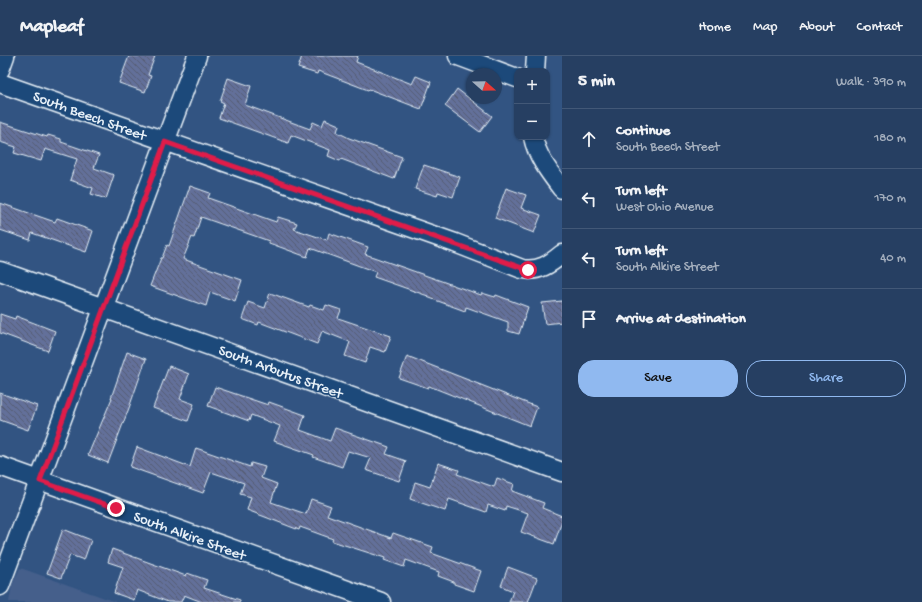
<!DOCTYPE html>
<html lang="en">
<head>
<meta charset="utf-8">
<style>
  body { margin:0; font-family:"Gochi Hand",sans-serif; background:#324a6b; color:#f1f3f6 }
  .controls { position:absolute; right:12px; top:12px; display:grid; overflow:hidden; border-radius:8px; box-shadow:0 1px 3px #0004 }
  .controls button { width:36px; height:36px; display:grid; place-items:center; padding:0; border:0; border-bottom:1px solid #425877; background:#263f62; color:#f1f3f6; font:20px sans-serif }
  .compass { position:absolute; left:466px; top:12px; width:36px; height:36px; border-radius:50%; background:#263f62; box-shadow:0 1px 3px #0004; rotate:110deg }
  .stop { position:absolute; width:12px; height:12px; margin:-9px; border:3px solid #e11d48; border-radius:50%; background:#fff }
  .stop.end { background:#e11d48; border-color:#fff; box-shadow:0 1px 4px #0008 }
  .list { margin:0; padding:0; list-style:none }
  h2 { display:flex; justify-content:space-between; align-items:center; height:52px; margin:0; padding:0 16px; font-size:17px }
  h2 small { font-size:13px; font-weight:400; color:#a4afbe }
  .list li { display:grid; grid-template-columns:26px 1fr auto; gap:12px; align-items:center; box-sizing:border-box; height:60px; padding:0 16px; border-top:1px solid #425877 }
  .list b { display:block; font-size:15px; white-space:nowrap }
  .list p { margin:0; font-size:13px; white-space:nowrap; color:#a4afbe }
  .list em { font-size:13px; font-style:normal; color:#a4afbe }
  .actions { display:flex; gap:8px; padding:12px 16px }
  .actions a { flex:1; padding:9px 0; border:1px solid #90b9f0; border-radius:16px; text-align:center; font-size:14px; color:#90b9f0 }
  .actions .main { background:#90b9f0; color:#111 }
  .icon { flex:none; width:22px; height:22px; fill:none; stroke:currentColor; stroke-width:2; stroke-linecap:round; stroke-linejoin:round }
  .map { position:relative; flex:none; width:562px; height:546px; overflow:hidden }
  header { display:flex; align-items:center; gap:24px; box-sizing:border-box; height:56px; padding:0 20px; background:#263f62; border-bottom:1px solid #425877 }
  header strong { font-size:19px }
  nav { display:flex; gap:22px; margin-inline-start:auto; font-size:14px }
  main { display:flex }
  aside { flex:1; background:#263f62 }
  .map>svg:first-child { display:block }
  .built { fill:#445f8b }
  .building { fill:url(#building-back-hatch); stroke:#e8f1f8 }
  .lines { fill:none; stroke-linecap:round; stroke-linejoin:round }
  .minor-casing { stroke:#e8f1f8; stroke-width:21 }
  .minor { stroke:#1f4a7a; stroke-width:18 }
  .route { stroke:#e11d48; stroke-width:5 }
  .labels { text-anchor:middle; stroke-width:3; stroke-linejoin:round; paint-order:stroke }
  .street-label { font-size:15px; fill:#e8f1f8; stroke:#1f4a7a }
</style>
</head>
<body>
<header>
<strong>Mapleaf</strong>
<nav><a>Home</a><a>Map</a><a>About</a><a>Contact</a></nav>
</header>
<main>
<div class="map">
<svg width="562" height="546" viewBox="0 0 562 546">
  <defs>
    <pattern id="building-back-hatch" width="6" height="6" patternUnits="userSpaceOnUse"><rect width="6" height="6" fill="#64709a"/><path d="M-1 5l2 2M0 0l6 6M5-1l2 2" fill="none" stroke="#555c72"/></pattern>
  </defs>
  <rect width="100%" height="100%" fill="#325482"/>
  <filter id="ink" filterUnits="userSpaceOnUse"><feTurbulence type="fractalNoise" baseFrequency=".025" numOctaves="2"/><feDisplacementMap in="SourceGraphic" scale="8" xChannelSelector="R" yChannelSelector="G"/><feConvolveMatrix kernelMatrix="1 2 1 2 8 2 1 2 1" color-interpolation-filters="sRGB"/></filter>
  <g filter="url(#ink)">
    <path class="built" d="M 20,512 L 29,515 L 116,546 L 9,546 L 12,529 Z"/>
    <path class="building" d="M 129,0 L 155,0 L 148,19 L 151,20 L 145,36 L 119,27 Z
      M 302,0 L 358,0 L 356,6 L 412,28 L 416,20 L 431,26 L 421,53 L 369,33 L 368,34 L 318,15 L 317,18 L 298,12 Z
      M 228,22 L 251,30 L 245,49 L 310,73 L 313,66 L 322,70 L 325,63 L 339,69 L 337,76 L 349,82 L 402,101 L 394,123 L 341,103 L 340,105 L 328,100 L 330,94 L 291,79 L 288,87 L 219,62 L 224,47 L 220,45 Z
      M 457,33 L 492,60 L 480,76 L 445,50 Z
      M 0,66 L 47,81 L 48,79 L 61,83 L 61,86 L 99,99 L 94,112 L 114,119 L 106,143 L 91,138 L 93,132 L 70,124 L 77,103 L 45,93 L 41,105 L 14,97 L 16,91 L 0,86 Z
      M 424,109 L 460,121 L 453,141 L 438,136 L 437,140 L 415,133 Z
      M 190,130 L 210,137 L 208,142 L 276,166 L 278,161 L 297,167 L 294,173 L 327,184 L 329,177 L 368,191 L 365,198 L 481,239 L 482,237 L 495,241 L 496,239 L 528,251 L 519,278 L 508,275 L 508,266 L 466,251 L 465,255 L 427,241 L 428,240 L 374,221 L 376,216 L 310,192 L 307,201 L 269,187 L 269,185 L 201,161 L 194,182 L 192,181 L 183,203 L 242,224 L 235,245 L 210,236 L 206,250 L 150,230 L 161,202 L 162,202 L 167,189 L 169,190 Z
      M 506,132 L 526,139 L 521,152 L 541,159 L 534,177 L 495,162 Z
      M 0,147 L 55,166 L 57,162 L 93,175 L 86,196 L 32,177 L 30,184 L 0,174 Z
      M 270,237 L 309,251 L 310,249 L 324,254 L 326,249 L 341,254 L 338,262 L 391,280 L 385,296 L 370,291 L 365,307 L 345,300 L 350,286 L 322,275 L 317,288 L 259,266 L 258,269 L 242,263 L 248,246 L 265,252 Z
      M 562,245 L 562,266 L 545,268 L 542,247 Z
      M 0,258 L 15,263 L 16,260 L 55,275 L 48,295 L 0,277 Z
      M 127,296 L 146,303 L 129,352 L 108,407 L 88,399 L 112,342 L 111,342 Z
      M 407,300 L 537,351 L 530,370 L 429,330 L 428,332 L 399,322 Z
      M 169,310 L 189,318 L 180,343 L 194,348 L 188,365 L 153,352 Z
      M 215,331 L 268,349 L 269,346 L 305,359 L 300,374 L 330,385 L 335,372 L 389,391 L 386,398 L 406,405 L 399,425 L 366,414 L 371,402 L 348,395 L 342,411 L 313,401 L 314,399 L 274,385 L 280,370 L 251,359 L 249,365 L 208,350 Z
      M 0,337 L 37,350 L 28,374 L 0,364 Z
      M 137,391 L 190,411 L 196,392 L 250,411 L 251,407 L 265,411 L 261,422 L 277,428 L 271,446 L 306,458 L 311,443 L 331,450 L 327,459 L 391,482 L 393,477 L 433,491 L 431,497 L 481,515 L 474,535 L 454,528 L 454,526 L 438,520 L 439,516 L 406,504 L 404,511 L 384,504 L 385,502 L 332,485 L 333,483 L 300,471 L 299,474 L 247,454 L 251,441 L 240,438 L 244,427 L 211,416 L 203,437 L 130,411 Z
      M 438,407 L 459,414 L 457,418 L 494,431 L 497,422 L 514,428 L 512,435 L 544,447 L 542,452 L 562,460 L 562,465 L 554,488 L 521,476 L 528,457 L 506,450 L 505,455 L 488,449 L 486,456 L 449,443 L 445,455 L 410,443 L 415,426 L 430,431 Z
      M 63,473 L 91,484 L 84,504 L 70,499 L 61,522 L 47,517 Z
      M 112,493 L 186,520 L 187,517 L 207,524 L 204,532 L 240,544 L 240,546 L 202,546 L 184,539 L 181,546 L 168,546 L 137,534 L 134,544 L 114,537 L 123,511 L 108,506 Z
      M 508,511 L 537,522 L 528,546 L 509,546 L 513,535 L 501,530 Z"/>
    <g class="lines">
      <g class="minor-casing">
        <path id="minor" d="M 458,0 L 517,22
          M 0,14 L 5,0
          M 535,15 L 536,0
          M 0,27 L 455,187 L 522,213 C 539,216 550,208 562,198
          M 533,81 C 537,101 550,117 562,133
          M 0,215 L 562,416
          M 0,410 L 381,546
          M 0,530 L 197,0"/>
      </g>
      <use href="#minor" class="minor"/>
    </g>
  </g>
  <g class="lines" filter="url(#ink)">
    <path class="route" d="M 116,452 L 40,425 L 165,86 L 528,214"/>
  </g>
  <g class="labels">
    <g class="street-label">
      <text transform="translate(90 59) rotate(20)" y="5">South Beech Street</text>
      <text transform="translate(281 315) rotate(20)" y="5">South Arbutus Street</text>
      <text transform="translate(190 479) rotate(20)" y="5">South Alkire Street</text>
    </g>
  </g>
</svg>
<div class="controls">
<button>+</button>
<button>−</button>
</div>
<svg class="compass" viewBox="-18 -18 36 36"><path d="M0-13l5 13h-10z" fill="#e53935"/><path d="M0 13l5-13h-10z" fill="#a4afbe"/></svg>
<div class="stop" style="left:528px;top:214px"></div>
<div class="stop end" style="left:116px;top:452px"></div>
</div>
<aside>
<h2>5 min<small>Walk · 390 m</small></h2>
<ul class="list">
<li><svg class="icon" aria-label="ahead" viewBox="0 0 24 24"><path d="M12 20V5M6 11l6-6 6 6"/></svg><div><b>Continue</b><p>South Beech Street</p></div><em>180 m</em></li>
<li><svg class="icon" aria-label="left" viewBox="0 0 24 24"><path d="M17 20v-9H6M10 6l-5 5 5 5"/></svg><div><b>Turn left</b><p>West Ohio Avenue</p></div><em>170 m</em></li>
<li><svg class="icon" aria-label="left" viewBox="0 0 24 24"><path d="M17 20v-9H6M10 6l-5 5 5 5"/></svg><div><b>Turn left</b><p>South Alkire Street</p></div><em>40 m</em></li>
<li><svg class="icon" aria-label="arrive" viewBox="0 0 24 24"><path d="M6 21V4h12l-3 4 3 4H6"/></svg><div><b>Arrive at destination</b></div></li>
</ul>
<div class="actions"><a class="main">Save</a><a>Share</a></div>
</aside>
</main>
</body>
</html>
